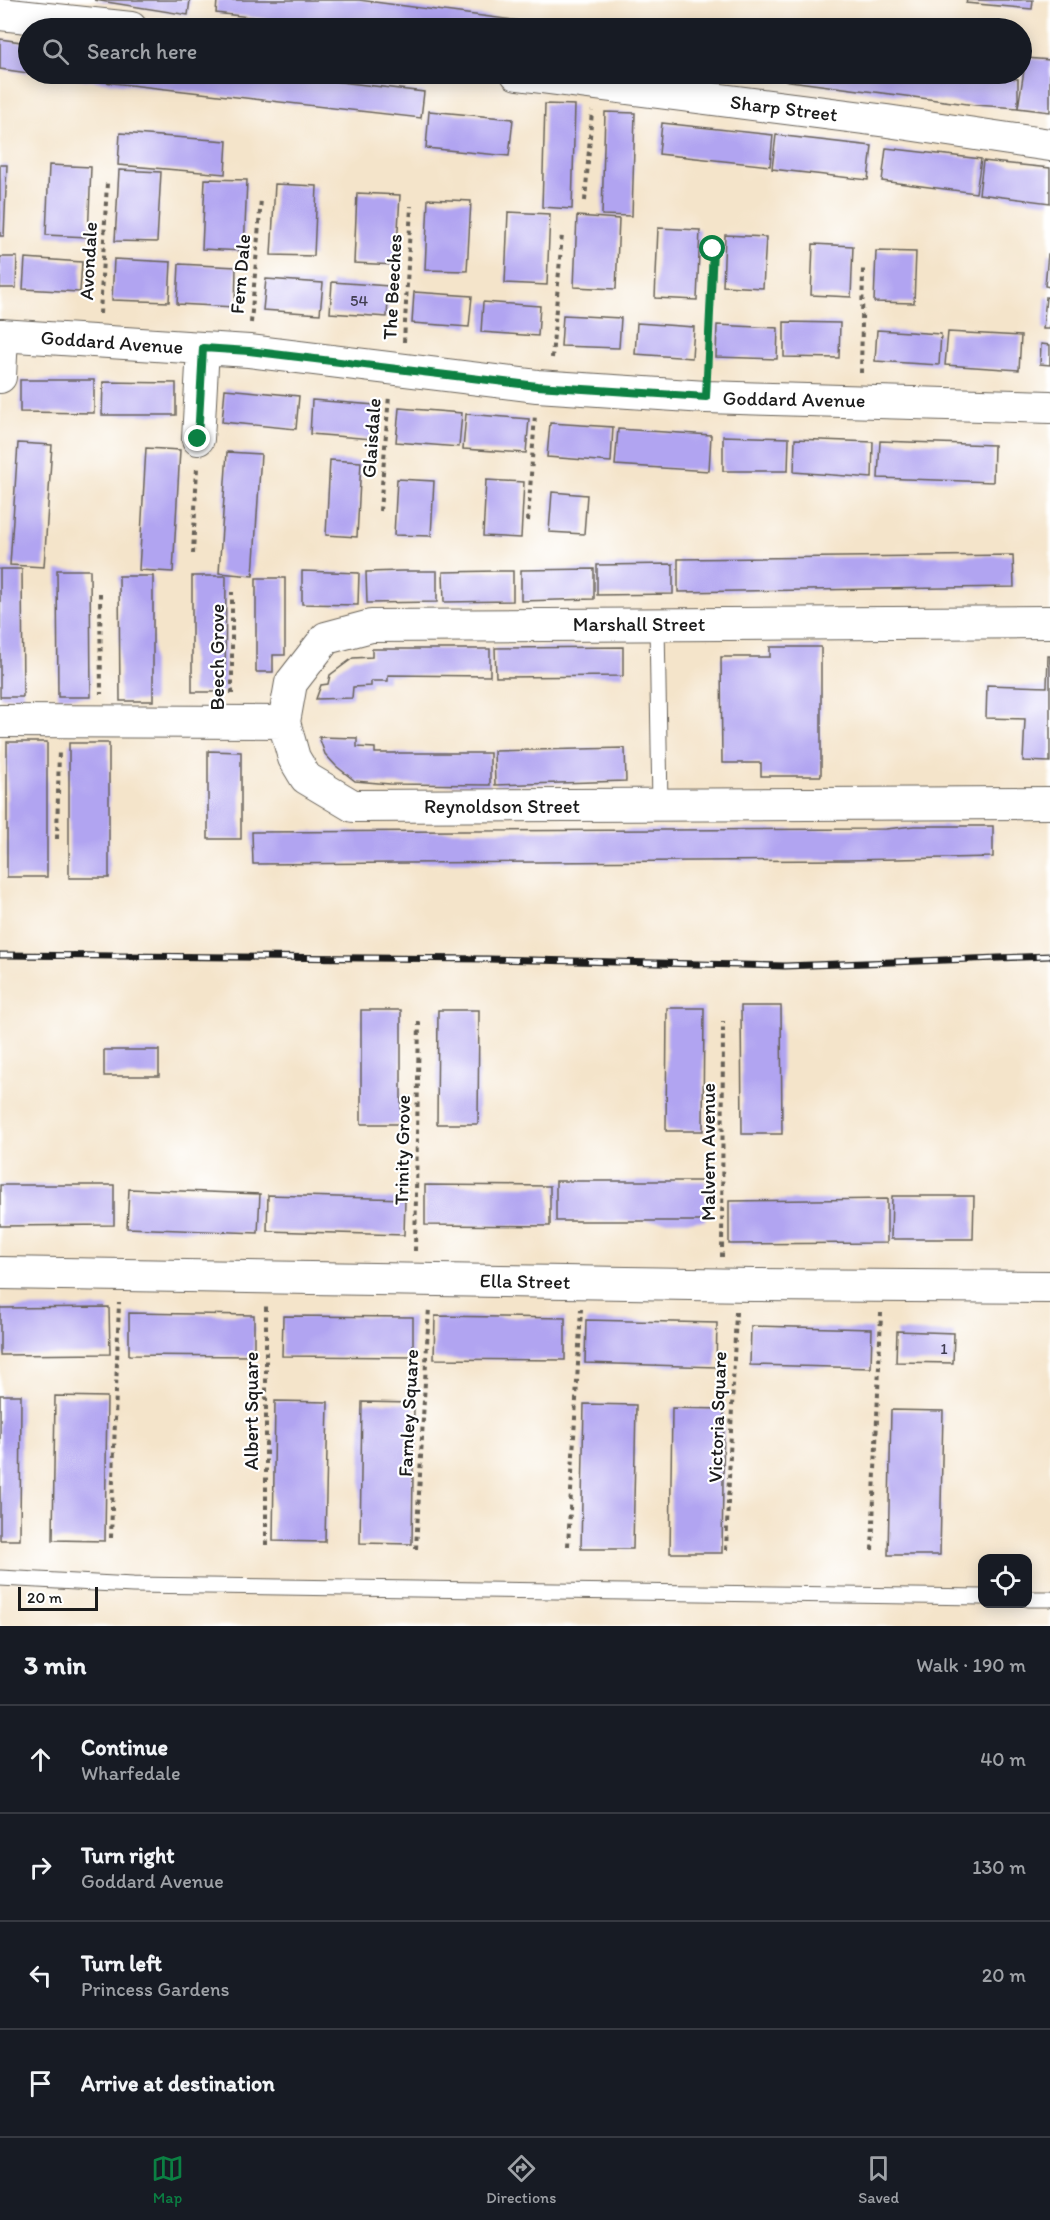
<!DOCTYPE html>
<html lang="en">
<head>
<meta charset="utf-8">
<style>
  body { margin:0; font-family:Itim,sans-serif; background:#242831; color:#f1f3f6 }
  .controls { position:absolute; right:18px; bottom:18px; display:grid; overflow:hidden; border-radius:12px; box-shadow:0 3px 15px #0003 }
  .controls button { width:54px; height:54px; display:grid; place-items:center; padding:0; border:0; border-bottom:2px solid #363941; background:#171b24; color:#f1f3f6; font:30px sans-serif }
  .scale { position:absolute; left:18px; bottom:15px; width:80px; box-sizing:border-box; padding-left:6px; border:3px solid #1c1c1c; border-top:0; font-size:16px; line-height:21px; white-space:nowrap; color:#1c1c1c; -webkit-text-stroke:4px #fff; paint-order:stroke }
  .stop { position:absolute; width:18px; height:18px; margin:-14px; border:4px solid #0b8043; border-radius:50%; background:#fff }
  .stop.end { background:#0b8043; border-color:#fff; box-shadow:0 2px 6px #0008 }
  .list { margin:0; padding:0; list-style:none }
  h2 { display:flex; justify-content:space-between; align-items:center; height:78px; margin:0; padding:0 24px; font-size:26px }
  h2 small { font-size:20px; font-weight:400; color:#9ea1a6 }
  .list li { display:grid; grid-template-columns:39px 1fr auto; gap:18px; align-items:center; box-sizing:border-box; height:108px; padding:0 24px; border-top:2px solid #363941 }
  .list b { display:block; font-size:22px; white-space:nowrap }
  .list p { margin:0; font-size:20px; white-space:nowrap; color:#9ea1a6 }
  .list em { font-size:20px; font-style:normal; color:#9ea1a6 }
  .icon { flex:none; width:33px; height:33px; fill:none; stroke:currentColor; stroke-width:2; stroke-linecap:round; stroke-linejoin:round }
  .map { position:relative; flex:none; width:1050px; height:1626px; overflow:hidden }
  .search { position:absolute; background:#171b24; box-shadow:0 3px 15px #0003; left:18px; right:18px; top:18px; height:66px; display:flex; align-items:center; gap:15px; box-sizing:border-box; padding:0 21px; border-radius:33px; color:#9ea1a6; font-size:22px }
  .sheet { height:510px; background:#171b24 }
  nav { display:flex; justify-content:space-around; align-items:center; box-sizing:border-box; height:84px; border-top:2px solid #363941; background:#171b24; font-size:16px; color:#9ea1a6 }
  nav a { display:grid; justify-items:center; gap:3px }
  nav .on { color:#0b8043 }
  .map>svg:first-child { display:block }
  .building { fill:#b1a4f1 }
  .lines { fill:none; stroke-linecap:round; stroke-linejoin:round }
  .service-casing { stroke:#686259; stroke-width:17 }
  .minor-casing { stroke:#686259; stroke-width:34 }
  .path { stroke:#686259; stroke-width:4; stroke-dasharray:4.5 4.5; stroke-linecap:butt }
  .service { stroke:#fff; stroke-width:15 }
  .minor { stroke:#fff; stroke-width:32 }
  .rail-casing { stroke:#1c1c1c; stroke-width:7 }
  .rail { stroke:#fff; stroke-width:4.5; stroke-dasharray:14; stroke-linecap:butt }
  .route { stroke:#0b8043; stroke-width:8 }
  .labels { text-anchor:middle; stroke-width:4.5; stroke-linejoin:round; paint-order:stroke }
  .number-label { font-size:16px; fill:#413e51 }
  .street-label { font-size:20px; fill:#1c1c1c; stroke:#fff }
</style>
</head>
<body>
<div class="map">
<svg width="1050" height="1626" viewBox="0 0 1050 1626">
  <rect width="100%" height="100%" fill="#fff"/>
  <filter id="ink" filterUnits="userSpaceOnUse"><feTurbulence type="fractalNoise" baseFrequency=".0167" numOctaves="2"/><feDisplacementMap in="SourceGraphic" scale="12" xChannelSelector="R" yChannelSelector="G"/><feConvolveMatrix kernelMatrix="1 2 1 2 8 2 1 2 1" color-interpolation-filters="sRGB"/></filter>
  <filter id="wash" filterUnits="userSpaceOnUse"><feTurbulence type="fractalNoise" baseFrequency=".008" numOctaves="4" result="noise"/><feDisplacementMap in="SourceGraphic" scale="24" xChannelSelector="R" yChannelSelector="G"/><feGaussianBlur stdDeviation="1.35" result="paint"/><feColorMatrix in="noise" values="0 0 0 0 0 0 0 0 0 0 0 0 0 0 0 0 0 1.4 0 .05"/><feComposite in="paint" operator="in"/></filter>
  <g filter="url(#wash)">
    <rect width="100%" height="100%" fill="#f4e4ca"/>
    <g id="blocks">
      <path class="building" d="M 94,0 L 190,0 L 188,15 Z
        M 217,0 L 359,0 L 575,28 L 338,28 L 216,13 Z
        M 967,0 L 1033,0 L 1032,9 L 966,3 Z
        M 0,39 L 28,43 L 28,73 L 0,69 Z
        M 1026,58 L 1050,60 L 1050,112 L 1018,108 Z
        M 49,74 L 274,74 L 424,92 L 421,118 L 86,80 Z
        M 735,74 L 972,74 L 997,77 L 1018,79 L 1018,108 L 975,105 Z
        M 545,104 L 575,105 L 572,209 L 542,207 Z
        M 429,111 L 513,119 L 509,156 L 426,148 Z
        M 605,112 L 635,113 L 632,216 L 602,215 Z
        M 662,123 L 773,135 L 770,166 L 659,154 Z
        M 120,133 L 227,141 L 225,174 L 118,165 Z
        M 776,135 L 872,146 L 868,180 L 772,169 Z
        M 886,148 L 981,159 L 976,193 L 882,181 Z
        M 983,161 L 1050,168 L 1050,203 L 979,194 Z
        M 0,165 L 7,165 L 4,236 L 0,236 Z
        M 49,165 L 91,167 L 88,237 L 46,235 Z
        M 119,170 L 161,172 L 157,242 L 115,241 Z
        M 205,179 L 247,180 L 244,251 L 202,249 Z
        M 275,184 L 317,186 L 314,256 L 271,255 Z
        M 357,193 L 400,195 L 396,265 L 354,263 Z
        M 428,199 L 471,201 L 467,271 L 425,270 Z
        M 508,212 L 550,214 L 547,285 L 505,283 Z
        M 577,216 L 619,219 L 616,289 L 574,287 Z
        M 658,228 L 700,230 L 697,300 L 655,298 Z
        M 725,235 L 766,237 L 763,288 L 723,286 Z
        M 813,244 L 853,246 L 851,297 L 811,295 Z
        M 876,251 L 916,252 L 914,303 L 874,302 Z
        M 1048,254 L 1050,254 L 1050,287 L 1045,286 Z
        M 0,257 L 17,257 L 16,288 L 0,288 Z
        M 25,258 L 82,262 L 80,292 L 23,289 Z
        M 114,259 L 171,262 L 169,302 L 112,300 Z
        M 179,264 L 236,267 L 235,307 L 177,304 Z
        M 266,279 L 323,283 L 320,314 L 263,310 Z
        M 332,282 L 389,286 L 387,317 L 330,313 Z
        M 414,292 L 472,296 L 469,327 L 412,323 Z
        M 1046,297 L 1050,298 L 1050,329 L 1043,329 Z
        M 483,302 L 540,306 L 538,336 L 481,332 Z
        M 563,315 L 621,318 L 619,348 L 561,346 Z
        M 784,322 L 840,323 L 839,358 L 784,357 Z
        M 637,323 L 694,327 L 692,358 L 635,354 Z
        M 717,325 L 778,328 L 777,359 L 716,357 Z
        M 877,330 L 941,334 L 939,365 L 875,361 Z
        M 948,332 L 1021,336 L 1019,370 L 945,365 Z
        M 1041,344 L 1050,345 L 1050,365 L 1040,364 Z
        M 20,380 L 94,380 L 94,413 L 20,412 Z
        M 103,382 L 176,383 L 176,415 L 102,415 Z
        M 225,389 L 299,396 L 296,429 L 222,422 Z
        M 312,400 L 375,405 L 373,439 L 310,434 Z
        M 399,408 L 462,413 L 459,447 L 396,442 Z
        M 466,414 L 529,419 L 526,453 L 463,449 Z
        M 550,423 L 613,427 L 611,462 L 547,457 Z
        M 618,429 L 711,435 L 709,471 L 615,465 Z
        M 723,436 L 789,438 L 788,471 L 723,471 Z
        M 795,439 L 873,442 L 872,478 L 794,472 Z
        M 880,441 L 994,445 L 993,482 L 878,478 Z
        M 18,443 L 52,445 L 44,567 L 10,565 Z
        M 146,448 L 180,450 L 173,572 L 139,570 Z
        M 227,452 L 261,454 L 253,576 L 219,573 Z
        M 330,460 L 361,462 L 357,537 L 326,535 Z
        M 397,479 L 434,481 L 431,536 L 394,535 Z
        M 486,480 L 524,482 L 521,538 L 483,536 Z
        M 552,492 L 587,495 L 584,534 L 549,532 Z
        M 1013,555 L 1014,587 L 678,592 L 678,559 Z
        M 673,564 L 673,594 L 597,595 L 597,565 Z
        M 0,569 L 22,569 L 23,697 L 0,697 Z
        M 594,569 L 594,599 L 521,601 L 521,570 Z
        M 57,570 L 90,570 L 91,697 L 58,697 Z
        M 302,571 L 359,573 L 358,605 L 302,604 Z
        M 402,571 L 437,571 L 437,602 L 367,603 L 366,572 Z
        M 496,571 L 513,571 L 513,601 L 444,602 L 443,572 Z
        M 119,576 L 153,576 L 153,701 L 120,701 Z
        M 192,576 L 226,576 L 225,692 L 192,692 Z
        M 256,578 L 285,578 L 285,655 L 273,655 L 273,672 L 256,672 Z
        M 623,647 L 623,676 L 496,677 L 495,648 Z
        M 770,647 L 821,647 L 821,776 L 761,776 L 761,763 L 722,763 L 721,657 L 770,657 Z
        M 372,649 L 490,649 L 490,676 L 388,675 L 388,681 L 371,681 L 371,686 L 353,687 L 352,698 L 316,699 L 321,685 L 328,684 L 330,675 L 353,658 L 372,657 Z
        M 1048,656 L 1050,656 L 1050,762 L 1023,761 L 1025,719 L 986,718 L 987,685 L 1047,687 Z
        M 319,737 L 357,738 L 357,747 L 375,748 L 375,753 L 490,753 L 490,785 L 390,784 L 355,781 L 336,766 L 325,754 Z
        M 7,742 L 47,742 L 47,877 L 7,877 Z
        M 69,743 L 109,743 L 109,878 L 69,878 Z
        M 625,748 L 626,781 L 495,785 L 494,751 Z
        M 208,751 L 241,752 L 241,839 L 208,839 Z
        M 914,826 L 993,826 L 993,857 L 847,860 L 253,864 L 252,832 L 886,829 Z
        M 741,1006 L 781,1006 L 782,1134 L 742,1134 Z
        M 667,1008 L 704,1008 L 703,1131 L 666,1131 Z
        M 361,1010 L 401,1010 L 401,1124 L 361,1124 Z
        M 438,1010 L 479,1010 L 478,1124 L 437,1124 Z
        M 104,1050 L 159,1050 L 159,1076 L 104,1076 Z
        M 556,1181 L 705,1181 L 705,1221 L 556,1221 Z
        M 0,1185 L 114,1185 L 114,1225 L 0,1226 Z
        M 425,1185 L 550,1186 L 550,1226 L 425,1225 Z
        M 129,1189 L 260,1194 L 258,1233 L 127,1228 Z
        M 268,1195 L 405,1199 L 404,1235 L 267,1231 Z
        M 892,1196 L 974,1196 L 973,1239 L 891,1239 Z
        M 887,1199 L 887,1243 L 729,1244 L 729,1201 Z
        M 109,1307 L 110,1354 L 0,1355 L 0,1308 Z
        M 129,1313 L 254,1315 L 254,1356 L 129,1355 Z
        M 283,1316 L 413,1317 L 413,1357 L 282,1356 Z
        M 435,1316 L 565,1318 L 565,1360 L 434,1359 Z
        M 586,1320 L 717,1323 L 716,1367 L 585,1363 Z
        M 751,1326 L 872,1329 L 871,1368 L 750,1365 Z
        M 897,1331 L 954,1333 L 953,1363 L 896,1362 Z
        M 0,1395 L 21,1395 L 20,1540 L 0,1540 Z
        M 55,1396 L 107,1397 L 105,1541 L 53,1540 Z
        M 275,1401 L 328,1402 L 325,1542 L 273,1541 Z
        M 362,1402 L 414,1403 L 412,1544 L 360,1543 Z
        M 584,1404 L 636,1405 L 633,1549 L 581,1549 Z
        M 672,1408 L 724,1409 L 722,1553 L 670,1553 Z
        M 891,1410 L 943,1411 L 940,1555 L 888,1555 Z"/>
    </g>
  </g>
  <g filter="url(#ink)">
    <use href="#blocks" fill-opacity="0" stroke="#686259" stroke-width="1.5"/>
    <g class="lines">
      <g class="service-casing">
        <path id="service" d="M 657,624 L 660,805
          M 0,1578 L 133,1585 L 982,1597
          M 1028,1599 L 1050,1599"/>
      </g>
      <g class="minor-casing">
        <path id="minor" d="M 0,14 L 131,28
          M 517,74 L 887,121 L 1050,145
          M 0,335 L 249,351 L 537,386 L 706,397 L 1050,407
          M 0,377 L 2,335
          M 198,439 L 203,348
          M 1050,622 L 371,626 L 326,638 L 291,683 L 284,722 L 294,758 L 306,778 L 353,806 L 1050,803
          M 0,721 L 284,722
          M 0,1273 L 753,1285 L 1050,1287"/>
      </g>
      <path class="path" d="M 585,201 L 592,111
        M 100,314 L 107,183
        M 251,323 L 261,199
        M 404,342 L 411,206
        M 552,358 L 562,234
        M 707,369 L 713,249
        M 861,373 L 863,269
        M 380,511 L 389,395
        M 528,521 L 535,414
        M 193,554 L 197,467
        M 100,593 L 101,694
        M 232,694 L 232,592
        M 57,839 L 59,749
        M 415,1251 L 419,1021
        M 722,1257 L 723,1021
        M 111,1538 L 119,1302
        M 266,1545 L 266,1305
        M 568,1546 L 581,1309
        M 416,1549 L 429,1307
        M 726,1550 L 736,1312
        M 872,1550 L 881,1313"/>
      <use href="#service" class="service"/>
      <use href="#minor" class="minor"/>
      <g class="rail-casing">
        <path id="rail" d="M 0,955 L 489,959 L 785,966 L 1050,956"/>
      </g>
      <use href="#rail" class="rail"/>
    </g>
  </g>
  <g class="lines" filter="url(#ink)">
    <path class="route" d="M 198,439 L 203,348 L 249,351 L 537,386 L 706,397 L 713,249"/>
  </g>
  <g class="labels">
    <g class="number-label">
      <text x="359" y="306">54</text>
      <text x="944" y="1354">1</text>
    </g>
    <g class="street-label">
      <text transform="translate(784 108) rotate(7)" y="7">Sharp Street</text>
      <text transform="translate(88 261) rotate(-87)" y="7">Avondale</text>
      <text transform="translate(240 274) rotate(-85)" y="7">Fern Dale</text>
      <text transform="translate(392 287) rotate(-87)" y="7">The Beeches</text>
      <text transform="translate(112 342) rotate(4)" y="7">Goddard Avenue</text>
      <text transform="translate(794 399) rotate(1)" y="7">Goddard Avenue</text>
      <text transform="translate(371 438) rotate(-86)" y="7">Glaisdale</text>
      <text x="639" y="631">Marshall Street</text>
      <text transform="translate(217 657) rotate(-90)" y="7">Beech Grove</text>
      <text x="502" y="813">Reynoldson Street</text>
      <text transform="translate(402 1150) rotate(-89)" y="7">Trinity Grove</text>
      <text transform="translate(708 1152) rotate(-90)" y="7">Malvern Avenue</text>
      <text transform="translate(525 1281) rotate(1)" y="7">Ella Street</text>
      <text transform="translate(251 1411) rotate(-90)" y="7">Albert Square</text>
      <text transform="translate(408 1413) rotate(-87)" y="7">Farnley Square</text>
      <text transform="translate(717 1417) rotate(-88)" y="7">Victoria Square</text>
    </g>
  </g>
</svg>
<div class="controls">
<button><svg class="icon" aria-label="locate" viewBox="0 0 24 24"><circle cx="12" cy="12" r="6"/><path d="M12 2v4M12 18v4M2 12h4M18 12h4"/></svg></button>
</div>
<div class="scale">20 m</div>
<div class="stop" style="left:713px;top:249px"></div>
<div class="stop end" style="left:198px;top:439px"></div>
<div class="search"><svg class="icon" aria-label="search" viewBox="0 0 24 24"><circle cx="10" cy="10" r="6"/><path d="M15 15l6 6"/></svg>Search here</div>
</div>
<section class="sheet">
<h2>3 min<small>Walk · 190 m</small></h2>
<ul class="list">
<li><svg class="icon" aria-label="ahead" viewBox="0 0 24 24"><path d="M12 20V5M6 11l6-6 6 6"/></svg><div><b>Continue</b><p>Wharfedale</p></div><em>40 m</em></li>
<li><svg class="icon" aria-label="right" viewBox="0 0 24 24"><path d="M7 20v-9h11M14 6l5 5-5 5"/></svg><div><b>Turn right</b><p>Goddard Avenue</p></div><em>130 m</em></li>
<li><svg class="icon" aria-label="left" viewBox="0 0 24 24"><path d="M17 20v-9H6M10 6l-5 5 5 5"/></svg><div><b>Turn left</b><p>Princess Gardens</p></div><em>20 m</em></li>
<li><svg class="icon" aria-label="arrive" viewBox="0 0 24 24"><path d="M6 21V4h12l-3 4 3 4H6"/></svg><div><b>Arrive at destination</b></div></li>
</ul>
</section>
<nav>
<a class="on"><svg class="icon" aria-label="map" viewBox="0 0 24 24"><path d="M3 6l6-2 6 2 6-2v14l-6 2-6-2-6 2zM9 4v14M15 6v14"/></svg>Map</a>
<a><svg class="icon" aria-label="directions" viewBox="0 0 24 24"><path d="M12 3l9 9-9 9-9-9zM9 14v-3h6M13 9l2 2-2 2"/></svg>Directions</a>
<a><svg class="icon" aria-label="saved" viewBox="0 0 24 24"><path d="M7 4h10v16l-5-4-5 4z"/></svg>Saved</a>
</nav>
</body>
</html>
